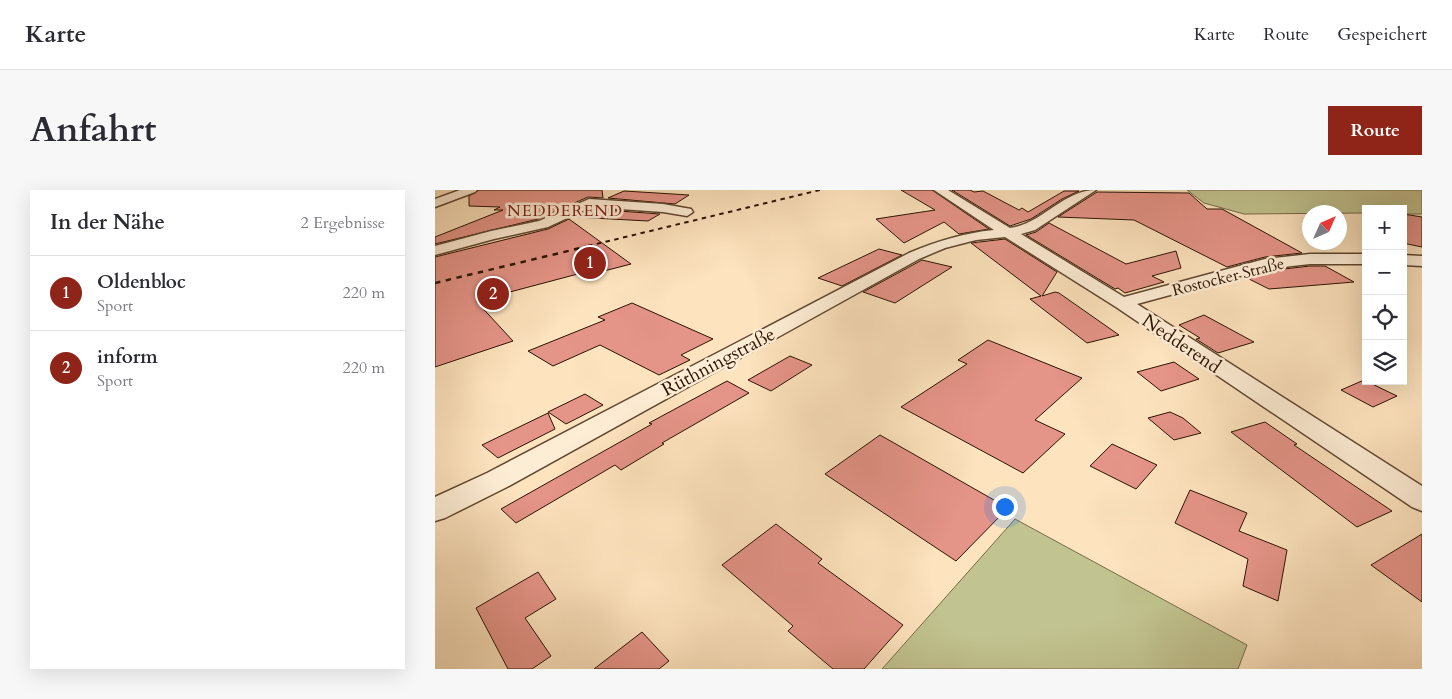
<!DOCTYPE html>
<html lang="de">
<head>
<meta charset="utf-8">
<style>
  body { margin:0; font-family:Cardo,serif; background:#f7f7f7; color:#2b2b33 }
  .controls { position:absolute; right:15px; top:15px; display:grid; overflow:hidden; border-radius:0px; box-shadow:0 5px 20px #0002 }
  .controls button { width:45px; height:45px; display:grid; place-items:center; padding:0; border:0; border-bottom:1px solid #e1e1e2; background:#fff; color:#2b2b33; font:25px sans-serif }
  .compass { position:absolute; left:867px; top:15px; width:45px; height:45px; border-radius:50%; background:#fff; box-shadow:0 5px 20px #0002; rotate:45deg }
  .you { position:absolute; left:569px; top:316px; width:18px; height:18px; margin:-12px; border:4px solid #fff; border-radius:50%; background:#1a73e8; box-shadow:0 0 0 8px #1a73e833 }
  .badge { display:grid; place-items:center; width:32px; height:32px; border-radius:50%; background:#8f2418; color:#fff; font-size:16px; font-weight:700 }
  .pin { position:absolute; translate:-50% -50%; border:2px solid #fff; box-shadow:0 1px 5px #0006 }
  .list { margin:0; padding:0; list-style:none }
  h2 { display:flex; justify-content:space-between; align-items:center; height:65px; margin:0; padding:0 20px; font-size:21px }
  h2 small { font-size:16px; font-weight:400; color:#7c7c81 }
  .list li { display:grid; grid-template-columns:32px 1fr auto; gap:15px; align-items:center; box-sizing:border-box; height:75px; padding:0 20px; border-top:1px solid #e1e1e2 }
  .list b { display:block; font-size:19px; white-space:nowrap }
  .list p { margin:0; font-size:16px; white-space:nowrap; color:#7c7c81 }
  .list em { font-size:16px; font-style:normal; color:#7c7c81 }
  .icon { flex:none; width:28px; height:28px; fill:none; stroke:currentColor; stroke-width:2; stroke-linecap:round; stroke-linejoin:round }
  .map { position:relative; flex:none; width:987px; height:479px; overflow:hidden; border-radius:0px }
  header { display:flex; align-items:center; gap:30px; box-sizing:border-box; height:70px; padding:0 25px; background:#fff; border-bottom:1px solid #e1e1e2 }
  header strong { font-size:24px }
  nav { display:flex; gap:28px; margin-inline-start:auto; font-size:18px }
  .intro { display:flex; align-items:center; justify-content:space-between; box-sizing:border-box; height:120px; padding:0 30px }
  h1 { margin:0; font-size:35px }
  .button { padding:12px 22px; border-radius:0px; background:#8f2418; color:#fff; font-size:18px; font-weight:700 }
  main { display:flex; gap:30px; padding:0 30px }
  aside { flex:1; background:#fff; border-radius:0px; box-shadow:0 5px 20px #0002 }
  .map>svg:first-child { display:block }
  .green { fill:#c1c390; stroke:#766b48 }
  .building { fill:#e59488; stroke:#2b1300 }
  .lines { fill:none; stroke-linecap:round; stroke-linejoin:round }
  .street-casing { stroke:#604730; stroke-width:3 }
  .street { fill:#feedd5; fill-rule:evenodd }
  .rail-far1 { stroke:#2b1300; stroke-width:2; stroke-dasharray:4.5 4.5; stroke-linecap:butt }
  .rail { stroke:#2b1300; stroke-width:2.5; stroke-dasharray:5.5 5.5; stroke-linecap:butt }
  .labels { text-anchor:middle; stroke-width:5; stroke-linejoin:round; paint-order:stroke }
  .far-neighbourhood-label { font-size:16px; letter-spacing:1px; fill:#7a1f14; stroke:#feedd5 }
  .far-street-label { font-size:16px; fill:#2b1300; stroke:#feedd5 }
  .street-label { font-size:19px; fill:#2b1300; stroke:#feedd5 }
</style>
</head>
<body>
<header>
<strong>Karte</strong>
<nav><a>Karte</a><a>Route</a><a>Gespeichert</a></nav>
</header>
<div class="intro"><h1>Anfahrt</h1><a class="button">Route</a></div>
<main>
<aside>
<h2>In der Nähe<small>2 Ergebnisse</small></h2>
<ul class="list">
<li><span class="badge">1</span><div><b>Oldenbloc</b><p>Sport</p></div><em>220 m</em></li>
<li><span class="badge">2</span><div><b>inform</b><p>Sport</p></div><em>220 m</em></li>
</ul>
</aside>
<div class="map">
<svg width="987" height="479" viewBox="0 0 987 479">
  <rect width="100%" height="100%" fill="#fde3be"/>
  <filter id="stains"><feTurbulence type="fractalNoise" baseFrequency=".004" numOctaves="4"/><feColorMatrix values="0 0 0 0 .2 0 0 0 0 .09 0 0 0 0 .02 0 0 0 .5 -.17"/></filter>
  <radialGradient id="worn" r=".72"><stop offset=".6" stop-color="#630" stop-opacity="0"/><stop offset="1" stop-color="#630" stop-opacity=".3"/></radialGradient>
  <path class="green" d="M 752,0 L 987,0 L 987,24 L 968,24 L 968,19 L 931,19 L 931,23 L 809,24 L 769,13 Z
    M 580,329 L 812,455 L 803,479 L 447,479 Z"/>
  <path class="building" d="M 44,0 L 167,0 L 168,8 L 153,7 L 103,29 L 0,54 L 0,47 L 68,20 L 59,20 L 65,17 L 34,16 L 34,6 Z
    M 466,0 L 497,0 L 554,39 L 524,44 L 509,32 L 469,53 L 441,29 L 500,20 Z
    M 517,0 L 535,0 L 539,2 L 548,1 L 584,20 L 587,18 L 593,22 L 629,1 L 644,1 L 627,9 L 596,29 L 575,36 Z
    M 189,1 L 254,5 L 240,14 L 173,8 Z
    M 662,2 L 754,3 L 772,19 L 787,19 L 867,63 L 830,67 L 792,77 L 699,30 L 623,27 Z
    M 156,19 L 225,24 L 213,31 L 139,27 Z
    M 968,24 L 987,27 L 987,57 L 968,53 Z
    M 134,29 L 196,74 L 169,81 L 154,81 L 41,111 L 78,151 L 0,177 L 0,67 L 113,39 Z
    M 614,33 L 691,74 L 741,61 L 746,78 L 717,86 L 729,92 L 690,103 L 683,98 L 680,99 L 591,45 L 601,42 Z
    M 570,49 L 622,82 L 607,106 L 620,102 L 624,103 L 684,145 L 652,153 L 595,109 L 606,106 L 536,53 Z
    M 444,59 L 467,65 L 407,96 L 383,88 Z
    M 487,70 L 517,77 L 460,113 L 428,102 Z
    M 875,76 L 890,76 L 919,92 L 834,99 L 810,87 L 831,81 Z
    M 197,113 L 278,149 L 246,165 L 255,170 L 224,185 L 165,155 L 118,176 L 93,161 L 170,130 L 163,127 Z
    M 769,125 L 819,152 L 783,163 L 761,149 L 765,148 L 744,135 Z
    M 553,150 L 647,188 L 600,230 L 630,244 L 588,283 L 466,217 L 532,174 L 523,170 Z
    M 355,166 L 377,175 L 336,201 L 313,190 Z
    M 739,172 L 764,189 L 726,201 L 702,182 Z
    M 929,190 L 931,191 L 962,206 L 938,217 L 906,200 Z
    M 292,191 L 314,203 L 227,253 L 229,254 L 186,280 L 180,275 L 81,333 L 66,319 L 217,234 L 214,233 Z
    M 150,204 L 168,215 L 131,234 L 113,222 Z
    M 735,222 L 748,228 L 766,243 L 739,250 L 713,228 Z
    M 113,223 L 120,239 L 63,268 L 47,255 Z
    M 830,232 L 862,254 L 859,255 L 957,321 L 922,337 L 796,242 Z
    M 445,245 L 573,318 L 521,371 L 390,284 Z
    M 677,254 L 722,275 L 701,299 L 655,276 Z
    M 755,300 L 812,323 L 804,341 L 852,360 L 843,411 L 808,396 L 813,369 L 740,333 Z
    M 341,334 L 387,369 L 383,373 L 468,435 L 429,479 L 398,479 L 353,441 L 358,436 L 287,375 Z
    M 987,344 L 987,412 L 936,375 Z
    M 103,382 L 121,409 L 90,428 L 116,466 L 97,479 L 73,479 L 41,418 Z
    M 207,442 L 234,471 L 224,479 L 159,479 Z"/>
  <g class="lines">
    <g class="street-casing">
      <path id="street" d="M 25,0 L 42,0 L 40,2 L 0,17 L 0,9 Z
        M 499,0 L 513,0 L 575,38 C 607,34 628,0 661,0 L 600,40 L 586,44 L 689,107 L 830,69 L 875,64 L 931,64 L 931,74 L 875,74 L 831,79 L 702,114 L 987,296 L 987,321 L 977,317 L 681,117 L 570,47 L 541,50 L 510,58 L 484,69 L 72,297 L 10,328 L 0,331 L 0,307 L 52,283 L 474,63 C 502,51 529,43 559,40 Z
        M 154,9 L 228,14 L 256,19 L 258,22 L 252,26 L 228,22 L 156,17 L 113,37 L 59,49 L 0,65 L 0,56 L 56,41 L 104,31 Z
        M 968,65 L 987,66 L 987,76 L 968,75 Z"/>
    </g>
    <use href="#street" class="street"/>
    <path class="rail-far1" d="M 153,56 L 385,0"/>
    <path class="rail" d="M 0,93 L 158,55"/>
  </g>
  <g class="labels">
    <g class="far-neighbourhood-label">
      <text x="130" y="26">NEDDEREND</text>
    </g>
    <g class="far-street-label">
      <text transform="translate(793 86) rotate(-14)" y="6">Rostocker Straße</text>
    </g>
    <g class="street-label">
      <text transform="translate(747 153) rotate(34)" y="7">Nedderend</text>
      <text transform="translate(283 171) rotate(-28)" y="7">Rüthningstraße</text>
    </g>
  </g>
  <rect width="100%" height="100%" filter="url(#stains)"/>
  <rect width="100%" height="100%" fill="url(#worn)"/>
</svg>
<div class="controls">
<button>+</button>
<button>−</button>
<button><svg class="icon" aria-label="locate" viewBox="0 0 24 24"><circle cx="12" cy="12" r="6"/><path d="M12 2v4M12 18v4M2 12h4M18 12h4"/></svg></button>
<button><svg class="icon" aria-label="layers" viewBox="0 0 24 24"><path d="M12 4l9 5-9 5-9-5zM3 14l9 5 9-5"/></svg></button>
</div>
<svg class="compass" viewBox="-18 -18 36 36"><path d="M0-13l5 13h-10z" fill="#e53935"/><path d="M0 13l5-13h-10z" fill="#7c7c81"/></svg>
<div class="you"></div>
<div class="pin badge" style="left:155px;top:73px">1</div>
<div class="pin badge" style="left:58px;top:104px">2</div>
</div>
</main>
</body>
</html>
